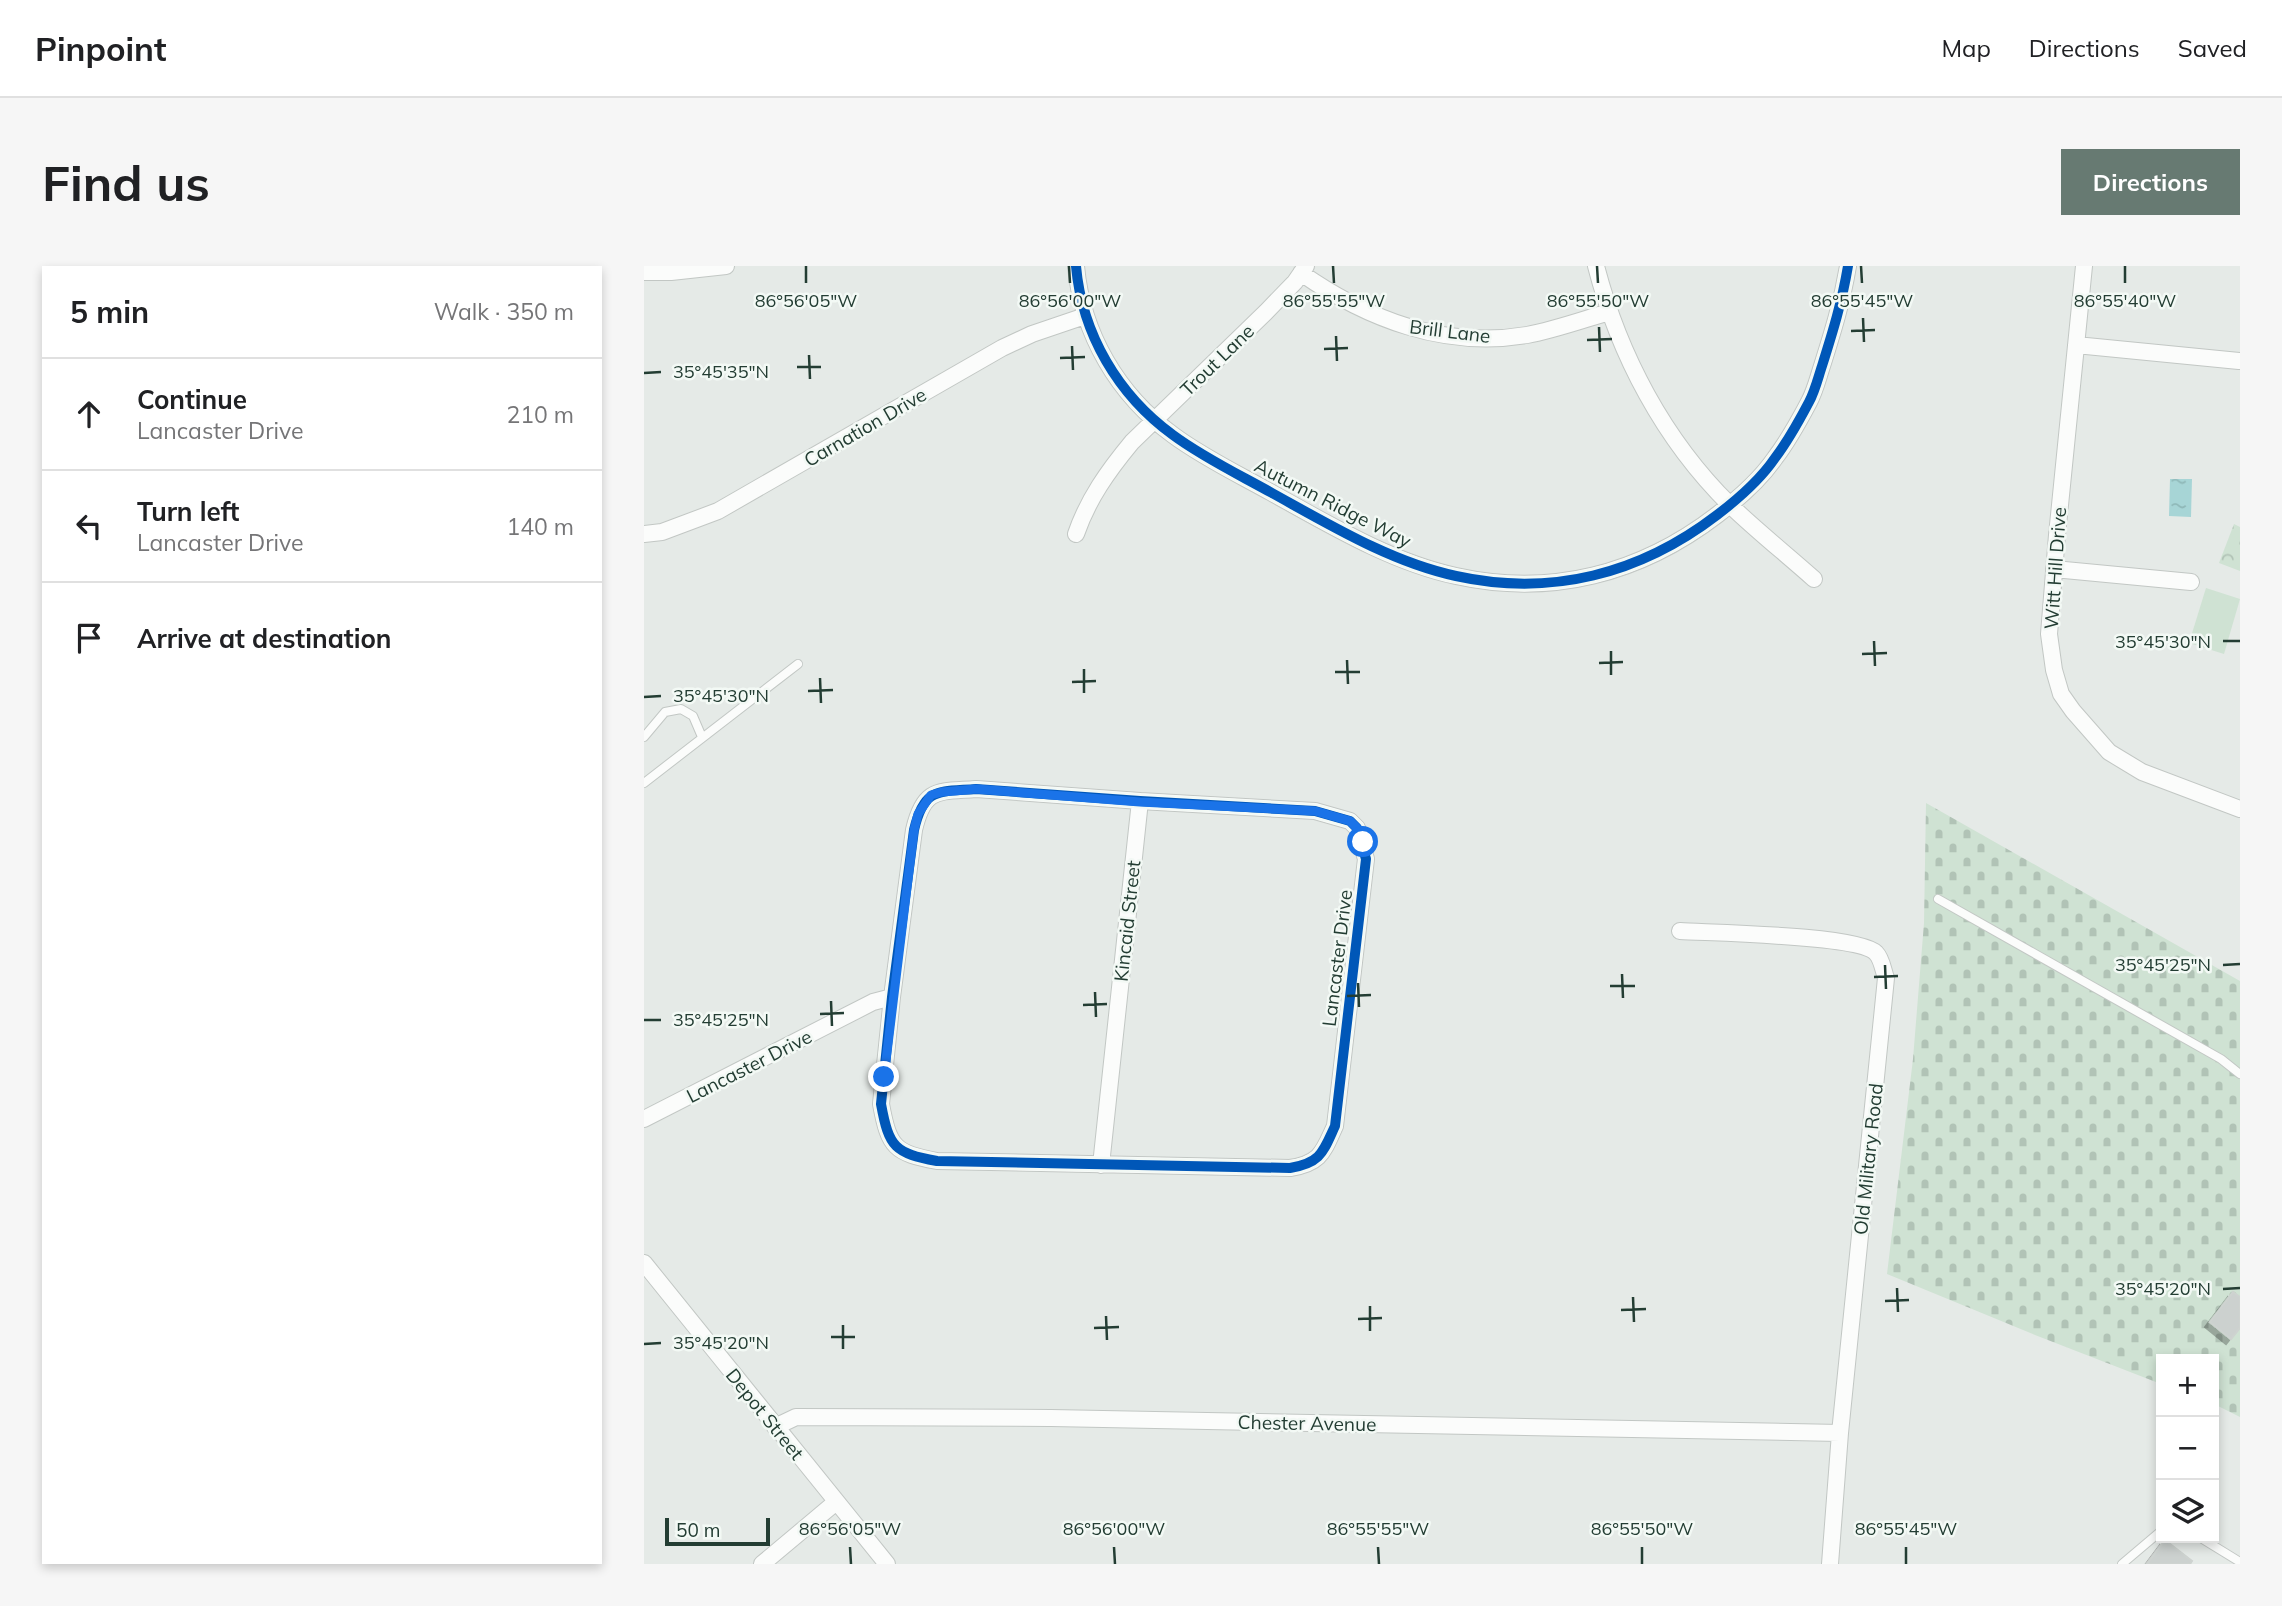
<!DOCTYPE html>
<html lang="en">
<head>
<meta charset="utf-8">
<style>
  body { margin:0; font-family:Mulish,sans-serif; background:#f6f6f6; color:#202124 }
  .controls { position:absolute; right:21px; bottom:21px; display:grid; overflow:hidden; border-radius:0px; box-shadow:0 4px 10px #0003 }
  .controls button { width:63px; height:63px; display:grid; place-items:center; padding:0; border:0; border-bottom:2px solid #e0e0e0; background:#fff; color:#202124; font:35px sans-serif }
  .scale { position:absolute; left:21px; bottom:18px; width:105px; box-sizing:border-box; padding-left:7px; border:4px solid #233d33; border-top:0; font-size:19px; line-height:24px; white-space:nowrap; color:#233d33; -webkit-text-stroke:5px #f3f9f5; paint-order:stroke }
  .stop { position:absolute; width:21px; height:21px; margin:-16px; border:5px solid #1a73e8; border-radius:50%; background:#fff }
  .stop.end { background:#1a73e8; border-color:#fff; box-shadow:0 2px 7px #0008 }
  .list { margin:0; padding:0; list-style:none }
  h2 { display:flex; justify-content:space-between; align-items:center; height:91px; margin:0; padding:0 28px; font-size:30px }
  h2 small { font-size:23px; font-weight:400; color:#757577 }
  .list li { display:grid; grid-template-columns:46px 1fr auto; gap:21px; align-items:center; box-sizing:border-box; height:112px; padding:0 28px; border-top:2px solid #e0e0e0 }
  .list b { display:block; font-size:26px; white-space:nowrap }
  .list p { margin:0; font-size:23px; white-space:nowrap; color:#757577 }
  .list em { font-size:23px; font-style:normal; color:#757577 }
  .icon { flex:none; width:38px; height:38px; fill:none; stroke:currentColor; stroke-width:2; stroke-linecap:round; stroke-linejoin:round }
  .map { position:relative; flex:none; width:1596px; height:1298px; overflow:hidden; border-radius:0px }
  header { display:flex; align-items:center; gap:42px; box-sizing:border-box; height:98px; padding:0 35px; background:#fff; border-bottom:2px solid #e0e0e0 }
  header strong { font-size:33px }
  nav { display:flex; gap:38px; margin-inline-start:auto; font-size:24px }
  .intro { display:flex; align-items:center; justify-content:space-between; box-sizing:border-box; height:168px; padding:0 42px }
  h1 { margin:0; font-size:49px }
  .button { padding:18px 32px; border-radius:0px; background:#677a72; color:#fff; font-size:24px; font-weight:700 }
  main { display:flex; gap:42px; padding:0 42px }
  aside { flex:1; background:#fff; border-radius:0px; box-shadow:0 4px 10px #0003 }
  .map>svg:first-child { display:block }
  .grass { fill:#cfe2d3 }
  .cemetery { fill:url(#cemetery-stones) }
  .park { fill:url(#park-crowns) }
  .water { fill:url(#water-ripples) }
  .building { fill:#ccd1cf; stroke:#ced3d0; stroke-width:2; filter:url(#shadow) }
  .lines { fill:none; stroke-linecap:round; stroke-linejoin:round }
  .service-casing { stroke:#c2c7c4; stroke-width:10 }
  .minor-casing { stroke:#c2c7c4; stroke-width:18 }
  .service { stroke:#fbfcfb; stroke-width:8 }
  .minor { stroke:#fbfcfb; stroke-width:16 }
  .cycleway-casing { stroke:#f3f9f5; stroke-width:15 }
  .cycleway { stroke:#0057b8; stroke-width:10 }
  .route { stroke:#1a73e8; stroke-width:9 }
  .ticks { fill:none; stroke:#233d33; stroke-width:2.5 }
  .labels { text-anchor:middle; stroke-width:5; stroke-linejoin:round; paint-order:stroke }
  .street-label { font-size:19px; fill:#233d33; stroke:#f3f9f5 }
  .ticks-label { font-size:18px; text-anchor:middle; fill:#233d33; stroke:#f3f9f5; stroke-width:5; stroke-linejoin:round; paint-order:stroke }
</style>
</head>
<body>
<header>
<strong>Pinpoint</strong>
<nav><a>Map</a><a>Directions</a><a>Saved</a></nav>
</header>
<div class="intro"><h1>Find us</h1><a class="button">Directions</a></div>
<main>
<aside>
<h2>5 min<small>Walk · 350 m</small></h2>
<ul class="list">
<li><svg class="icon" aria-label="ahead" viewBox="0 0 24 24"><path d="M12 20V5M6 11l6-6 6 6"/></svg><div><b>Continue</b><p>Lancaster Drive</p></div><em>210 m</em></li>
<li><svg class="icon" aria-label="left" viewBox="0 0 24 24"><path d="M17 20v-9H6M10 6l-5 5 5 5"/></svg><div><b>Turn left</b><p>Lancaster Drive</p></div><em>140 m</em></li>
<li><svg class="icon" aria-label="arrive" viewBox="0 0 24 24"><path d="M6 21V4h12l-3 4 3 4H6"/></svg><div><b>Arrive at destination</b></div></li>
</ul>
</aside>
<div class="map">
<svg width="1596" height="1298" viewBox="0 0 1596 1298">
  <defs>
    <pattern id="cemetery-stones" width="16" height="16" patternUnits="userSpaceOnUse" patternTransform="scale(1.75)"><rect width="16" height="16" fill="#cfe2d3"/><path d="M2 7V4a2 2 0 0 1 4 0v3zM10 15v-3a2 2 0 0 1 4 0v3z" fill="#b1c3b6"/></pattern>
    <pattern id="park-crowns" width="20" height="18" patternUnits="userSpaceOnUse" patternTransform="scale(1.75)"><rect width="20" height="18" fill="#cfe2d3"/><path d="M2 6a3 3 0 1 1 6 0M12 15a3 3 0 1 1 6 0" fill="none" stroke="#b1c3b6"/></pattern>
    <pattern id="water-ripples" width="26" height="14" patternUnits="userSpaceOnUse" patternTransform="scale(1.75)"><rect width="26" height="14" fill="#a7d5d6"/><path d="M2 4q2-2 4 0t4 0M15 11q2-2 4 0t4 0" fill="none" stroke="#8fb8b8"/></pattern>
    <filter id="shadow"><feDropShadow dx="-5" dy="5" stdDeviation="0" flood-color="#0004"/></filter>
  </defs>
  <rect width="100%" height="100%" fill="#e5eae7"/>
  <path class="grass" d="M 1562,322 L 1596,333 L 1580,388 L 1545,377 Z"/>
  <path class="cemetery" d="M 1282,537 L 1596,715 L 1596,1151 L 1570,1138 L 1570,1093 L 1517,1093 L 1517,1118 L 1391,1069 L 1243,1008 L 1269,793 L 1280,657 Z"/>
  <path class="park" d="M 1590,258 L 1596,261 L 1596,305 L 1575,297 Z"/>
  <path class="water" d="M 1526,213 L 1548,213 L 1547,251 L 1525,250 Z"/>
  <path class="building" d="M 1589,1026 L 1596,1031 L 1596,1062 L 1587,1073 L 1566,1056 Z
    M 1521,1274 L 1548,1295 L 1546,1298 L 1503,1298 Z"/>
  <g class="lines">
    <g class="service-casing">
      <path id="service" d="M 0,471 L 21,446 L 37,443 L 49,450 L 58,471
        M 0,517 L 154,398
        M 1294,633 L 1577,793 L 1596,808
        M 1557,1272 L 1596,1296
        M 1478,1298 L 1517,1265"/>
    </g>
    <g class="minor-casing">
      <path id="minor" d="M 432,0 C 438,68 474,129 529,169 C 560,192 596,209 628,227 C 686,259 747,296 812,310 C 907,331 996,308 1073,249 C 1094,233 1116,214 1131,192 C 1144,175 1155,155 1165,136 C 1171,125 1174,112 1178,100 C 1189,65 1198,36 1204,0
        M 952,0 C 975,89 1020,174 1086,239 C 1113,265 1142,288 1170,313
        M 1440,0 L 1413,269 L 1405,368 L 1410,404 L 1417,428 L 1429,445 L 1465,486 L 1498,506 L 1596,543
        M 0,6 L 27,6 L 82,0
        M 657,7 C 723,53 801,83 883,69 C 910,64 938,54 965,46
        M 1432,79 L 1595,95
        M 0,268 L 18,266 L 74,245 L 358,82 L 388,68 L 441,50
        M 432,268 C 444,233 464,205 488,176 L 622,46 L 651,16 L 662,0
        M 1410,303 L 1547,316
        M 332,523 L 496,535 L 671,545 L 706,555 L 713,562 L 722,593 L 691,860 C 679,886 677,897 646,902 L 293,895 C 251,887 245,882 237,838 L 248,731 L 270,564 C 280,521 294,526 332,523 Z
        M 1036,665 C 1068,667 1215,669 1232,687 C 1238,693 1239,704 1242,712 L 1196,1167 L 1186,1298
        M 0,853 L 229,736 L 248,731
        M 457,899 L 496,535
        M 0,997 L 243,1298
        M 131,1161 L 152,1151 L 407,1152 L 1196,1167
        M 118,1298 L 192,1236"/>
    </g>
    <use href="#service" class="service"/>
    <use href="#minor" class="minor"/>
    <g class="cycleway-casing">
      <path id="cycleway" d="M 432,0 C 438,68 474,129 529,169 C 560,192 596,209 628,227 C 686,259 747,296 812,310 C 907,331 996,308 1073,249 C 1094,233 1116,214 1131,192 C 1144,175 1155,155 1165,136 C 1171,125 1174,112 1178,100 C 1189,65 1198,36 1204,0
        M 332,523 L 496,535 L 671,545 L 706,555 L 713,562 L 722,593 L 691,860 C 679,886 677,897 646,902 L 293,895 C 251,887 245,882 237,838 L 248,731 L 270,564 C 280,521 294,526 332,523 Z"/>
    </g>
    <use href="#cycleway" class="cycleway"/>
  </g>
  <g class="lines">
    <path class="route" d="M 240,811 L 270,564 L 274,548 L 287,529 L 298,526 L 332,523 L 496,536 L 671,545 L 706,555 L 713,562 L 719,576"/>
  </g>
  <path class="ticks" d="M 162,0 L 162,17M 425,0 L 426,17M 689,0 L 690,17M 953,0 L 954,17M 1217,0 L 1218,17M 1481,0 L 1481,17M 1219,52 L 1220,76M 955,61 L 956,86M 1207,65 L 1231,64M 692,70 L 693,95M 943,74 L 968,73M 428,80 L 429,104M 680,83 L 704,82M 165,89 L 166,113M 416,92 L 441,91M 153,101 L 177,101M 0,107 L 17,106M 1230,375 L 1231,400M 1579,375 L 1596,375M 967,385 L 967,409M 1218,388 L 1243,387M 703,394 L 704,418M 955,397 L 979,396M 440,403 L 440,427M 691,406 L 716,406M 176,412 L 177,437M 428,416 L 452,415M 164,425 L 189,424M 0,431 L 17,430M 1241,699 L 1242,723M 1579,699 L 1596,698M 978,708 L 979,732M 1230,711 L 1254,710M 714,717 L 715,741M 966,720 L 991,720M 451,726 L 452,751M 703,730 L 727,729M 187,735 L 188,760M 439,739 L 463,738M 176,748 L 200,747M 0,754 L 17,754M 1253,1022 L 1254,1046M 1579,1023 L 1596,1022M 989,1031 L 990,1056M 1241,1035 L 1265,1034M 726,1040 L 726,1065M 977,1044 L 1002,1043M 462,1050 L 463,1074M 714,1053 L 738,1052M 199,1059 L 199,1083M 450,1062 L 475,1061M 187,1071 L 211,1071M 0,1078 L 17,1077M 206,1281 L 207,1298M 470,1281 L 471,1298M 734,1281 L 735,1298M 998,1281 L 998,1298M 1262,1281 L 1262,1298"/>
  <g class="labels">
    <g class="street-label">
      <text transform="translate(806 65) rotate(7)" y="7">Brill Lane</text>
      <text transform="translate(573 94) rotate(-44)" y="7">Trout Lane</text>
      <text transform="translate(221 161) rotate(-30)" y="7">Carnation Drive</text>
      <text transform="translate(689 237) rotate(27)" y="7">Autumn Ridge Way</text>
      <text transform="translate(1411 302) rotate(-86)" y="7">Witt Hill Drive</text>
      <text transform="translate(483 655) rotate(-84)" y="7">Kincaid Street</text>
      <text transform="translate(693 692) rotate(-83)" y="7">Lancaster Drive</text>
      <text transform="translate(105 800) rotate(-27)" y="7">Lancaster Drive</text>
      <text transform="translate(1224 893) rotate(-84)" y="7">Old Military Road</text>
      <text transform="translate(121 1148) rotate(51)" y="7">Depot Street</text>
      <text transform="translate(663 1157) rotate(1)" y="7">Chester Avenue</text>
    </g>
  </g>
  <g class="ticks-label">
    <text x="162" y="41">86°56'05"W</text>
    <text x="426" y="41">86°56'00"W</text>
    <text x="690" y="41">86°55'55"W</text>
    <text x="954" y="41">86°55'50"W</text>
    <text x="1218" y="41">86°55'45"W</text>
    <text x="1481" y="41">86°55'40"W</text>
    <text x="77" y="112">35°45'35"N</text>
    <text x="1519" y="382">35°45'30"N</text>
    <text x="77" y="436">35°45'30"N</text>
    <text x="1519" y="705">35°45'25"N</text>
    <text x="77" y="760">35°45'25"N</text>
    <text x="1519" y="1029">35°45'20"N</text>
    <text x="77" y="1083">35°45'20"N</text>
    <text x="206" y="1269">86°56'05"W</text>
    <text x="470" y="1269">86°56'00"W</text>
    <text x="734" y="1269">86°55'55"W</text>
    <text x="998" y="1269">86°55'50"W</text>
    <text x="1262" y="1269">86°55'45"W</text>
  </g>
</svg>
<div class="controls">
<button>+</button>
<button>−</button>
<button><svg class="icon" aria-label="layers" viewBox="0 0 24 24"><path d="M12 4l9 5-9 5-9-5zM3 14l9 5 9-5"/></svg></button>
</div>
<div class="scale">50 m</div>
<div class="stop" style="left:719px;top:576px"></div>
<div class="stop end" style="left:240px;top:811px"></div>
</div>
</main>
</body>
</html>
